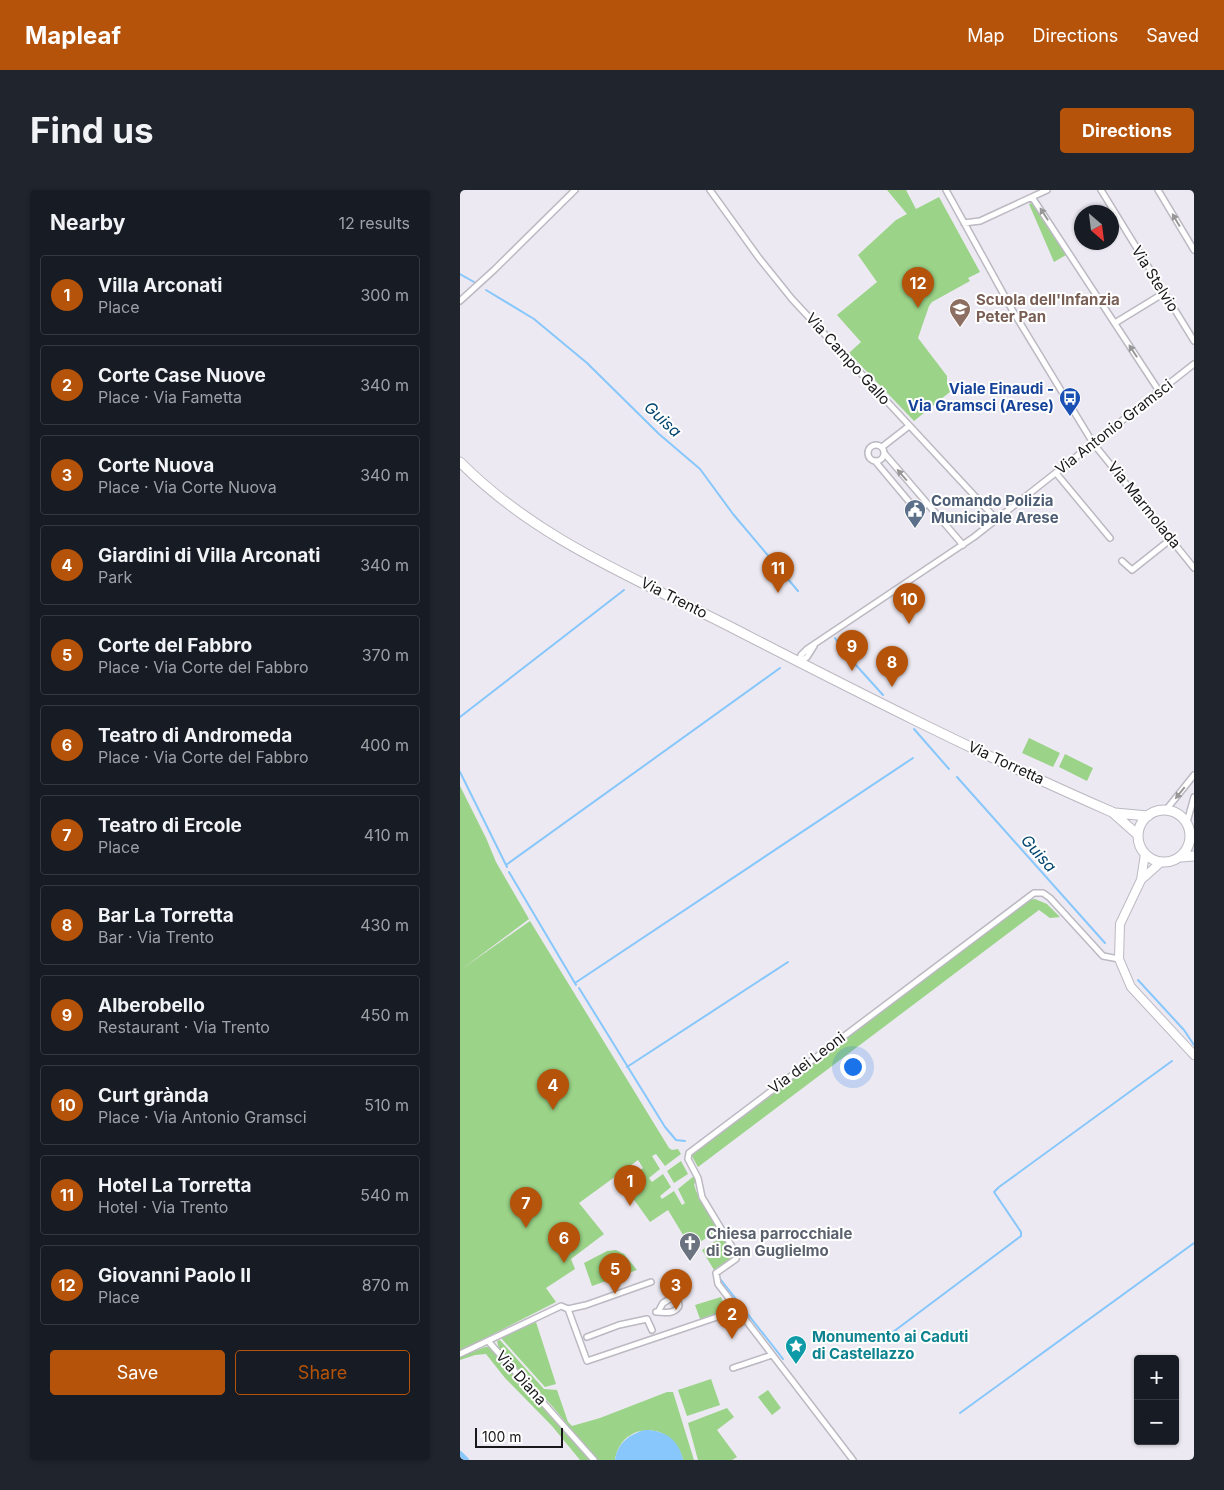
<!DOCTYPE html>
<html lang="en">
<head>
<meta charset="utf-8">
<style>
  body { margin:0; font-family:Inter,sans-serif; background:#20242c; color:#f1f3f6 }
  .controls { position:absolute; right:15px; bottom:15px; display:grid; overflow:hidden; border-radius:5px; box-shadow:0 1px 4px #0004 }
  .controls button { width:45px; height:45px; display:grid; place-items:center; padding:0; border:0; border-bottom:1px solid #363941; background:#171b24; color:#f1f3f6; font:25px sans-serif }
  .compass { position:absolute; left:614px; top:15px; width:45px; height:45px; border-radius:50%; background:#171b24; box-shadow:0 1px 4px #0004; rotate:152deg }
  .scale { position:absolute; left:15px; bottom:12px; width:88px; box-sizing:border-box; padding-left:5px; border:2px solid #18171a; border-top:0; font-size:14px; line-height:18px; white-space:nowrap; color:#18171a; -webkit-text-stroke:4px #fff; paint-order:stroke }
  .you { position:absolute; left:392px; top:876px; width:18px; height:18px; margin:-12px; border:4px solid #fff; border-radius:50%; background:#1a73e8; box-shadow:0 0 0 8px #1a73e833 }
  .badge { display:grid; place-items:center; width:32px; height:32px; border-radius:50%; background:#b45309; color:#fff; font-size:16px; font-weight:700 }
  .pin { position:absolute; translate:-50% -41px; filter:drop-shadow(0 1px 2px #0008) }
  .pin::after { content:''; position:absolute; top:26px; width:18px; height:15px; background:inherit; clip-path:polygon(0 0,100% 0,50% 100%) }
  .list { margin:0; padding:0; list-style:none }
  h2 { display:flex; justify-content:space-between; align-items:center; height:65px; margin:0; padding:0 20px; font-size:21px }
  h2 small { font-size:16px; font-weight:400; color:#9ea1a6 }
  .list li { display:grid; grid-template-columns:32px 1fr auto; gap:15px; align-items:center; box-sizing:border-box; height:80px; margin:0 10px 10px; padding:0 10px; border:1px solid #363941; border-radius:5px }
  .list b { display:block; font-size:19px; white-space:nowrap }
  .list p { margin:0; font-size:16px; white-space:nowrap; color:#9ea1a6 }
  .list em { font-size:16px; font-style:normal; color:#9ea1a6 }
  .actions { display:flex; gap:10px; padding:15px 20px }
  .actions a { flex:1; padding:11px 0; border:1px solid #b45309; border-radius:5px; text-align:center; font-size:18px; color:#b45309 }
  .actions .main { background:#b45309; color:#fff }
  .map { position:relative; flex:none; width:734px; height:1270px; overflow:hidden; border-radius:5px }
  header { display:flex; align-items:center; gap:30px; box-sizing:border-box; height:70px; padding:0 25px; background:#b45309; color:#fff }
  header strong { font-size:24px }
  nav { display:flex; gap:28px; margin-inline-start:auto; font-size:18px }
  .intro { display:flex; align-items:center; justify-content:space-between; box-sizing:border-box; height:120px; padding:0 30px }
  h1 { margin:0; font-size:35px }
  .button { padding:12px 22px; border-radius:5px; background:#b45309; color:#fff; font-size:18px; font-weight:700 }
  main { display:flex; gap:30px; padding:0 30px }
  aside { flex:1; background:#171b24; border-radius:5px; box-shadow:0 1px 4px #0004 }
  .map>svg:first-child { display:block }
  .green { fill:#9bd388 }
  .water { fill:#87c7fb }
  .lines { fill:none; stroke-linecap:round; stroke-linejoin:round }
  .stream { stroke:#87c7fb; stroke-width:2 }
  .canal { stroke:#87c7fb; stroke-width:6 }
  .street-casing { stroke:#bcb9c2; stroke-width:8 }
  .secondary-casing { stroke:#bcb9c2; stroke-width:10 }
  .primary-casing { stroke:#bcb9c2; stroke-width:11 }
  .street { stroke:#fff; stroke-width:5 }
  .secondary { stroke:#fff; stroke-width:8 }
  .primary { stroke:#fff; stroke-width:9 }
  .oneway { fill:#979798 }
  .labels { text-anchor:middle; stroke-width:4; stroke-linejoin:round; paint-order:stroke }
  .street-label { font-size:15px; fill:#18171a; stroke:#fff }
  .education-label { font-size:15px; font-weight:bold; fill:#785e54; stroke:#fff; text-anchor:start }
  .transit-label { font-size:15px; font-weight:bold; fill:#164399; stroke:#fff; text-anchor:end }
  .service-label { font-size:15px; font-weight:bold; fill:#4e5e75; stroke:#fff; text-anchor:start }
  .worship-label { font-size:15px; font-weight:bold; fill:#5b616d; stroke:#fff; text-anchor:start }
  .culture-label { font-size:15px; font-weight:bold; fill:#0d838f; stroke:#fff; text-anchor:start }
  .water-label { font-size:16px; font-style:italic; fill:#02456e; stroke:#fff }
</style>
</head>
<body>
<header>
<strong>Mapleaf</strong>
<nav><a>Map</a><a>Directions</a><a>Saved</a></nav>
</header>
<div class="intro"><h1>Find us</h1><a class="button">Directions</a></div>
<main>
<aside>
<h2>Nearby<small>12 results</small></h2>
<ul class="list">
<li><span class="badge">1</span><div><b>Villa Arconati</b><p>Place</p></div><em>300 m</em></li>
<li><span class="badge">2</span><div><b>Corte Case Nuove</b><p>Place · Via Fametta</p></div><em>340 m</em></li>
<li><span class="badge">3</span><div><b>Corte Nuova</b><p>Place · Via Corte Nuova</p></div><em>340 m</em></li>
<li><span class="badge">4</span><div><b>Giardini di Villa Arconati</b><p>Park</p></div><em>340 m</em></li>
<li><span class="badge">5</span><div><b>Corte del Fabbro</b><p>Place · Via Corte del Fabbro</p></div><em>370 m</em></li>
<li><span class="badge">6</span><div><b>Teatro di Andromeda</b><p>Place · Via Corte del Fabbro</p></div><em>400 m</em></li>
<li><span class="badge">7</span><div><b>Teatro di Ercole</b><p>Place</p></div><em>410 m</em></li>
<li><span class="badge">8</span><div><b>Bar La Torretta</b><p>Bar · Via Trento</p></div><em>430 m</em></li>
<li><span class="badge">9</span><div><b>Alberobello</b><p>Restaurant · Via Trento</p></div><em>450 m</em></li>
<li><span class="badge">10</span><div><b>Curt grànda</b><p>Place · Via Antonio Gramsci</p></div><em>510 m</em></li>
<li><span class="badge">11</span><div><b>Hotel La Torretta</b><p>Hotel · Via Trento</p></div><em>540 m</em></li>
<li><span class="badge">12</span><div><b>Giovanni Paolo II</b><p>Place</p></div><em>870 m</em></li>
</ul>
<div class="actions"><a class="main">Save</a><a>Share</a></div>
</aside>
<div class="map">
<svg width="734" height="1270" viewBox="0 0 734 1270">
  <rect width="100%" height="100%" fill="#ece9f2"/>
  <path class="green" d="M 427,0 L 446,0 L 456,19 L 479,7 L 520,82 L 508,88 L 510,91 L 472,112 L 469,116 L 458,148 L 487,186 L 487,193 L 496,197 L 454,231 L 389,163 L 401,152 L 377,125 L 417,92 L 398,65 L 436,30 L 447,24 Z
    M 572,13 L 606,65 L 594,72 L 569,14 Z
    M 569,548 L 600,563 L 593,577 L 562,563 Z
    M 605,564 L 633,578 L 627,591 L 599,577 Z
    M 0,596 L 26,648 L 36,672 L 69,729 L 2,779 L 70,731 L 209,958 L 212,960 L 218,959 L 221,964 L 205,976 L 196,964 L 192,966 L 200,979 L 189,988 L 192,992 L 203,984 L 211,997 L 200,1006 L 202,1009 L 214,1001 L 222,1015 L 225,1013 L 218,999 L 234,986 L 237,991 L 234,994 L 236,1001 L 258,1040 L 231,1058 L 208,1020 L 190,1032 L 162,993 L 183,978 L 178,970 L 119,1013 L 144,1044 L 111,1069 L 115,1079 L 86,1098 L 96,1112 L 0,1161 Z
    M 575,709 L 587,714 L 600,727 L 590,728 L 579,720 L 238,977 L 230,963 L 569,710 Z
    M 221,971 L 228,984 L 214,993 L 207,981 Z
    M 262,1047 L 274,1066 L 254,1080 L 242,1060 Z
    M 156,1060 L 164,1064 L 177,1080 L 132,1096 L 124,1073 L 147,1061 Z
    M 261,1107 L 266,1120 L 240,1129 L 235,1115 Z
    M 76,1132 L 96,1194 L 85,1197 L 41,1148 Z
    M 40,1150 L 84,1199 L 97,1200 L 108,1232 L 112,1236 L 140,1228 L 207,1202 L 213,1202 L 234,1270 L 223,1270 C 215,1231 161,1230 155,1270 L 136,1270 L 93,1217 L 39,1159 L 37,1151 Z
    M 25,1157 L 29,1157 L 131,1270 L 120,1270 L 92,1236 L 45,1188 L 26,1164 L 15,1165 L 0,1170 L 0,1167 Z
    M 251,1189 L 260,1215 L 227,1226 L 218,1200 Z
    M 308,1200 L 321,1218 L 312,1225 L 298,1207 Z
    M 267,1218 L 274,1227 L 257,1240 L 277,1267 L 272,1270 L 238,1270 L 228,1233 Z"/>
  <path class="water" d="M 185,1240 C 205,1240 219,1250 223,1270 L 155,1270 C 157,1254 169,1244 185,1240 Z"/>
  <g class="lines">
    <path class="stream" d="M 0,84 L 14,92
      M 26,100 L 74,129 L 127,173 L 199,244 L 240,279 L 273,324 L 338,401
      M 375,448 L 385,463 L 423,505
      M 0,527 L 164,400
      M 454,539 L 489,579
      M 0,582 L 47,677
      M 497,587 L 645,753
      M 46,675 L 320,478
      M 49,682 L 116,795
      M 678,790 L 724,840 L 734,855
      M 115,793 L 453,568
      M 119,798 L 205,937 L 216,950 L 225,951
      M 167,877 L 328,772
      M 261,1090 L 323,1169
      M 429,1145 L 561,1046 L 561,1042 L 534,1002 L 539,997 L 712,871
      M 500,1223 L 734,1053"/>
    <path class="canal" d="M 0,1264 L 6,1270"/>
    <g class="street-casing">
      <path id="street" d="M 250,0 L 299,68 L 332,109 L 537,330
        M 486,0 L 554,123 L 633,253 L 734,378
        M 641,0 L 734,151
        M 698,0 L 734,60
        M 572,7 L 699,201
        M 504,33 L 520,31 L 587,0
        M 0,111 L 34,80 L 115,0
        M 655,133 L 704,103
        M408 263a8 8 0 1 1 16 0a8 8 0 1 1-16 0Z
        M 422,257 L 449,236
        M 424,263 L 503,355
        M 415,271 L 457,321 L 467,314
        M 596,283 L 650,348
        M 662,371 L 672,380 L 711,349
        M 339,472 L 341,465 L 347,459 L 514,347 L 734,174
        M 340,472 L 347,467 L 354,456
        M 706,620 L 734,585
        M 727,632 L 734,607
        M 108,1119 L 126,1115 L 191,1092
        M 196,1122 C 205,1122 214,1125 219,1116 L 218,1109 L 213,1107 L 203,1113 L 198,1122
        M 127,1147 L 159,1135 L 187,1129 L 192,1140
        M 28,1151 L 134,1270
        M 0,1164 L 101,1116 L 108,1119 L 127,1171 L 278,1120
        M 273,1178 L 312,1165
        M 393,1270 L 258,1094 L 256,1083 L 276,1069 L 277,1065 L 242,1007 L 238,988 L 228,969 L 229,963 L 574,703 L 583,703 L 590,708 L 643,766 L 659,769"/>
    </g>
    <g class="secondary-casing">
      <path id="secondary" d="M 685,664 L 681,690 L 660,734 L 659,769 L 671,797 L 734,865
        M 682,689 L 701,672"/>
    </g>
    <g class="primary-casing">
      <path id="primary" d="M 0,272 C 74,347 172,387 265,434 C 393,500 521,565 652,622 L 678,645
        M678 646a26 26 0 1 1 52 0a26 26 0 1 1-52 0Z
        M 655,623 L 688,626
        M 721,667 L 734,666"/>
    </g>
    <use href="#street" class="street"/>
    <use href="#secondary" class="secondary"/>
    <use href="#primary" class="primary"/>
  </g>
  <defs><path id="oneway-solid" d="M-6-.8H1V-3.2L6.5 0L1 3.2V.8H-6Z" transform="scale(1.25)"/></defs>
  <g class="oneway">
    <use href="#oneway-solid" transform="translate(584 24) rotate(-123)"/>
    <use href="#oneway-solid" transform="translate(716 30) rotate(-121)"/>
    <use href="#oneway-solid" transform="translate(673 161) rotate(-123)"/>
    <use href="#oneway-solid" transform="translate(442 285) rotate(-131)"/>
    <use href="#oneway-solid" transform="translate(720 603) rotate(129)"/>
  </g>
  <defs>
    <g id="school-pin" transform="scale(1.125)"><path d="M0 17L-7.5 6A9.5 9.5 0 1 1 7.5 6Z" fill="#8d6e63" stroke="#fff"/><path d="M0-5L7-2L0 1L-7-2ZM-4 1L0 2.5L4 1V4Q0 6-4 4Z" fill="#fff"/></g>
    <g id="bus-pin" transform="scale(1.125)"><path d="M0 17L-7.5 6A9.5 9.5 0 1 1 7.5 6Z" fill="#1a4fb4" stroke="#fff"/><path d="M-5-6H5V4H4V6H2V4H-2V6H-4V4H-5ZM-3.5-4V0h7V-4ZM-3.5 1.2v1.5H-2V1.2ZM2 1.2v1.5H3.5V1.2Z" fill="#fff"/></g>
    <g id="civic-pin" transform="scale(1.125)"><path d="M0 17L-7.5 6A9.5 9.5 0 1 1 7.5 6Z" fill="#5c6f8a" stroke="#fff"/><path d="M-.6-6.5H3V-4.5H.6V-3L4-1V1h2V6H-6V1h2V-1L-.6-3ZM-1.2 2.5V6h2.4V2.5Z" fill="#fff"/></g>
    <g id="church-pin" transform="scale(1.125)"><path d="M0 17L-7.5 6A9.5 9.5 0 1 1 7.5 6Z" fill="#6b7280" stroke="#fff"/><path d="M-1.2-6h2.4v3.5h3.3v2.4h-3.3V6h-2.4V-.1h-3.3v-2.4h3.3Z" fill="#fff"/></g>
    <g id="sight-pin" transform="scale(1.125)"><path d="M0 17L-7.5 6A9.5 9.5 0 1 1 7.5 6Z" fill="#0f9aa8" stroke="#fff"/><path d="M0-6L1.8-2.2L6-1.7L2.9 1.2L3.7 5.4L0 3.3L-3.7 5.4L-2.9 1.2L-6-1.7L-1.8-2.2Z" fill="#fff"/></g>
  </defs>
  <g fill-rule="evenodd">
    <use href="#school-pin" x="500" y="119"/>
    <use href="#bus-pin" x="610" y="208"/>
    <use href="#civic-pin" x="455" y="320"/>
    <use href="#church-pin" x="230" y="1053"/>
    <use href="#sight-pin" x="336" y="1156"/>
  </g>
  <g class="labels">
    <g class="street-label">
      <text transform="translate(695 89) rotate(58)" y="5">Via Stelvio</text>
      <text transform="translate(388 169) rotate(48)" y="5">Via Campo Gallo</text>
      <text transform="translate(654 237) rotate(-38)" y="5">Via Antonio Gramsci</text>
      <text transform="translate(684 315) rotate(51)" y="5">Via Marmolada</text>
      <text transform="translate(214 408) rotate(27)" y="5">Via Trento</text>
      <text transform="translate(546 573) rotate(25)" y="5">Via Torretta</text>
      <text transform="translate(347 873) rotate(-37)" y="5">Via dei Leoni</text>
      <text transform="translate(61 1188) rotate(48)" y="5">Via Diana</text>
    </g>
    <g class="education-label">
      <text x="516" y="115">Scuola dell'Infanzia<tspan x="516" dy="17">Peter Pan</tspan></text>
    </g>
    <g class="transit-label">
      <text x="594" y="204">Viale Einaudi -<tspan x="594" dy="17">Via Gramsci (Arese)</tspan></text>
    </g>
    <g class="service-label">
      <text x="471" y="316">Comando Polizia<tspan x="471" dy="17">Municipale Arese</tspan></text>
    </g>
    <g class="worship-label">
      <text x="246" y="1049">Chiesa parrocchiale<tspan x="246" dy="17">di San Guglielmo</tspan></text>
    </g>
    <g class="culture-label">
      <text x="352" y="1152">Monumento ai Caduti<tspan x="352" dy="17">di Castellazzo</tspan></text>
    </g>
    <g class="water-label">
      <text transform="translate(203 229) rotate(43)" y="6">Guisa</text>
      <text transform="translate(579 663) rotate(48)" y="6">Guisa</text>
    </g>
  </g>
</svg>
<div class="controls">
<button>+</button>
<button>−</button>
</div>
<svg class="compass" viewBox="-18 -18 36 36"><path d="M0-13l5 13h-10z" fill="#e53935"/><path d="M0 13l5-13h-10z" fill="#9ea1a6"/></svg>
<div class="scale">100 m</div>
<div class="you"></div>
<div class="pin badge" style="left:170px;top:1016px">1</div>
<div class="pin badge" style="left:272px;top:1149px">2</div>
<div class="pin badge" style="left:216px;top:1120px">3</div>
<div class="pin badge" style="left:93px;top:920px">4</div>
<div class="pin badge" style="left:155px;top:1104px">5</div>
<div class="pin badge" style="left:104px;top:1073px">6</div>
<div class="pin badge" style="left:66px;top:1038px">7</div>
<div class="pin badge" style="left:432px;top:497px">8</div>
<div class="pin badge" style="left:392px;top:481px">9</div>
<div class="pin badge" style="left:449px;top:434px">10</div>
<div class="pin badge" style="left:318px;top:403px">11</div>
<div class="pin badge" style="left:458px;top:118px">12</div>
</div>
</main>
</body>
</html>
